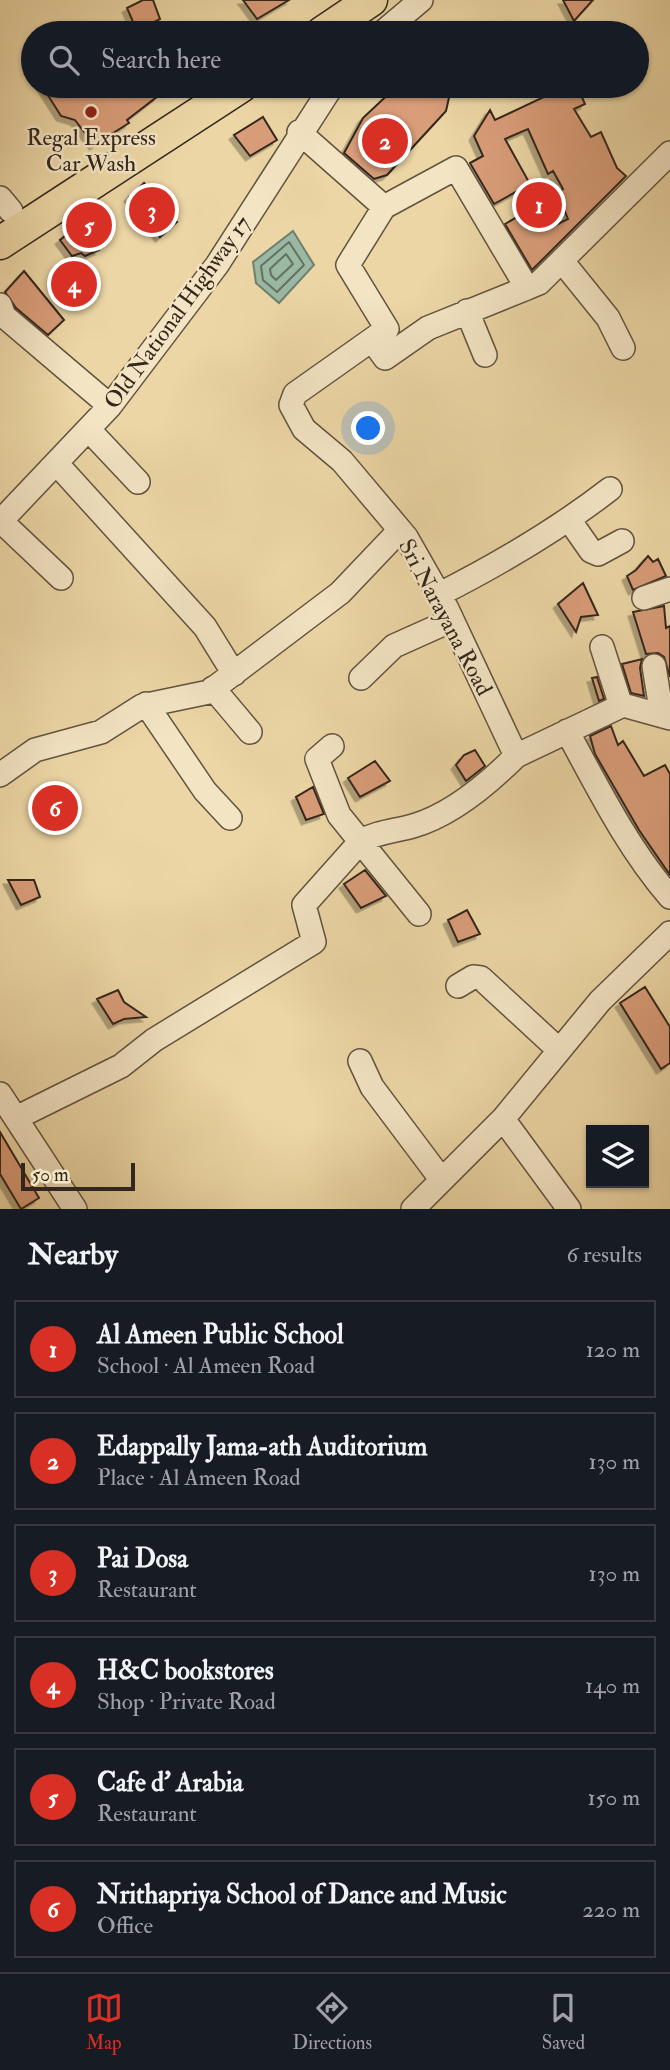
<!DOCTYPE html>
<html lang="en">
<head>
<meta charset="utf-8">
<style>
  body { margin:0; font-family:"IM FELL Double Pica",serif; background:#242831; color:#f1f3f6 }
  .controls { position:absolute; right:21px; bottom:21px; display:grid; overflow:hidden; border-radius:0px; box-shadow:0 2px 5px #0004 }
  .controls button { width:63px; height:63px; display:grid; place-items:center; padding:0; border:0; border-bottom:2px solid #363941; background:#171b24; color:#f1f3f6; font:35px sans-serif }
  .scale { position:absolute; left:21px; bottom:18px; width:114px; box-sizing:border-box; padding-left:7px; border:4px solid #33271d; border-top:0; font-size:19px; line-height:24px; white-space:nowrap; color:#33271d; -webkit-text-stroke:5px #f3e4c4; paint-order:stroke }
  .you { position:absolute; left:369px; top:429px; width:24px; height:24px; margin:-18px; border:5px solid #fff; border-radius:50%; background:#1a73e8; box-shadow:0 0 0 10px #1a73e833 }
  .badge { display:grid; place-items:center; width:46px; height:46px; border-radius:50%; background:#d93025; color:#fff; font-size:23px; font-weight:700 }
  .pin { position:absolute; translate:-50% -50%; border:4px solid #fff; box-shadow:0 2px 7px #0006 }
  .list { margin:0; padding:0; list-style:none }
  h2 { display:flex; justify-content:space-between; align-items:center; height:91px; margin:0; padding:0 28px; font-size:30px }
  h2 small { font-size:23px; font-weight:400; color:#9ea1a6 }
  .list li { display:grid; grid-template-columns:46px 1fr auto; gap:21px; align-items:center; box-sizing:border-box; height:98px; margin:0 14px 14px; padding:0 14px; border:2px solid #363941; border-radius:0px }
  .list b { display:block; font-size:26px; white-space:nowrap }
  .list p { margin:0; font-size:23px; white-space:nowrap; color:#9ea1a6 }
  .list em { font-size:23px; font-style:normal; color:#9ea1a6 }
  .icon { flex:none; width:38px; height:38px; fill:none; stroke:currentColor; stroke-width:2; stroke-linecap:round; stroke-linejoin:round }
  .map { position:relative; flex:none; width:670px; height:1209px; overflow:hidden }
  .search { position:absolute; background:#171b24; box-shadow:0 2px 5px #0004; left:21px; right:21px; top:21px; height:77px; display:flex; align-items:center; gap:18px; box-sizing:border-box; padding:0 24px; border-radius:38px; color:#9ea1a6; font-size:26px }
  .sheet { height:763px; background:#171b24 }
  nav { display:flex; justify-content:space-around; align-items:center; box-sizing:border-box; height:98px; border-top:2px solid #363941; background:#171b24; font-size:19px; color:#9ea1a6 }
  nav a { display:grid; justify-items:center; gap:4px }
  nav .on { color:#d93025 }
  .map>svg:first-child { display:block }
  .water { fill:#99b9a5; stroke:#707f6f; stroke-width:2 }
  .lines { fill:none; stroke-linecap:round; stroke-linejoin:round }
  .shore { stroke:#667061; stroke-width:2 }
  .building { fill:#d99d79; stroke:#33271d; stroke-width:2; filter:url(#shadow) }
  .minor-casing { stroke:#61533f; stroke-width:26 }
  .highway-casing { stroke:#33271d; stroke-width:35 }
  .minor { stroke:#f3e4c4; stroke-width:23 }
  .highway { stroke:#ecd6a5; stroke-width:32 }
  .poi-dot { fill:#8f2418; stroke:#f3e4c4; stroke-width:2.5 }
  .labels { text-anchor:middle; stroke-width:5; stroke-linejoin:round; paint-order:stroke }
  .poi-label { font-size:23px; fill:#33271d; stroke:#f3e4c4 }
  .street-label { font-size:23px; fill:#33271d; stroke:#f3e4c4 }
</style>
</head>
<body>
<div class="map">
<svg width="670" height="1209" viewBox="0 0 670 1209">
  <defs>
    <filter id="shadow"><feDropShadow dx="-4.5" dy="4.5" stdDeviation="0" flood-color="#0004"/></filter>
  </defs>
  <rect width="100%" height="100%" fill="#ecd6a5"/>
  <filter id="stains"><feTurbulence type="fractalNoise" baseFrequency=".00286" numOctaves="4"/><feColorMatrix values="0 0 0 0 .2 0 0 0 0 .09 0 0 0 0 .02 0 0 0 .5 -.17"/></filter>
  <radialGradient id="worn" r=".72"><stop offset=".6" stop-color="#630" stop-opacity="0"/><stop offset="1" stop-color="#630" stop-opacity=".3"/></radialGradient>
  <path class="water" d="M 293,231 L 314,265 L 279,303 L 256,283 L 253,262 Z"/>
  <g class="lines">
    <path class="shore" d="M 289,242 L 304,265 L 277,292 L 263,280 L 261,266 Z
      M 286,254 L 293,264 L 276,280 L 271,275 L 270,269 Z"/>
  </g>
  <path class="building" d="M 143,0 L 153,0 L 160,19 L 137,31 L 127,8 Z
    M 243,0 L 289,0 L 257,19 Z
    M 563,0 L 593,0 L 574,21 Z
    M 42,86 L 150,86 L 158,96 L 127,120 L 129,123 L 94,145 L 75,120 L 61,116 Z
    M 397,86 L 438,86 L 450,93 L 446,111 L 387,175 L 374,179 L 344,153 L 363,118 Z
    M 567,86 L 577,86 L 585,104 L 574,109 L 591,137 L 601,132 L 617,168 L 626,176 L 532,270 L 505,224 L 541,203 L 554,226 L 568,219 L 557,193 L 563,189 L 553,171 L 548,174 L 528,129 L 505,139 L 530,184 L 494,204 L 470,163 L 483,156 L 474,136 L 490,110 L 495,120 Z
    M 263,117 L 277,140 L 250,156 L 234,135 Z
    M 144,183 L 177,222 L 160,237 L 129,197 Z
    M 102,206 L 108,219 L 92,231 L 99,250 L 85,256 L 81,253 L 72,256 L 60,240 Z
    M 24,271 L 64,320 L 48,335 L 16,308 L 5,292 Z
    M 648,556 L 653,562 L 658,559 L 666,576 L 633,590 L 627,576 L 636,570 Z
    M 583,583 L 598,615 L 581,617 L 576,632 L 558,604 Z
    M 664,606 L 666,628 L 670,626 L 670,677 L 664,657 L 658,653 L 646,654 L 633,612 Z
    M 642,659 L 640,668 L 644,696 L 631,693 L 622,664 Z
    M 597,677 L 604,699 L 599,701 L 592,678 Z
    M 611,726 L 618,745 L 623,741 L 644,776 L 665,765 L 670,774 L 670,875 L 639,830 L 595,754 L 590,736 Z
    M 475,750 L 485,766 L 466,781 L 456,765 L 464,755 Z
    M 375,761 L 390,781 L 360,797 L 348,778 Z
    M 60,786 L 75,812 L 49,828 L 34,803 Z
    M 313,787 L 324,814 L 306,820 L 296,797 Z
    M 365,870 L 386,896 L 361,908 L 344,884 Z
    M 8,880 L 34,880 L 40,897 L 21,905 Z
    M 467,910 L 480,934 L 458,942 L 448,920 Z
    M 645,987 L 670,1027 L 670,1063 L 661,1069 L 620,1003 Z
    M 118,990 L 124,1002 L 146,1017 L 124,1019 L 113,1024 L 97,999 Z
    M 0,1132 L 39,1198 L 21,1209 L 0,1174 Z"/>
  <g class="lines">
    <g class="minor-casing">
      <path id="minor" d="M 382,33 L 421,0
        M 299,132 L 384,207 L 456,168 L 527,288 L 539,283 L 670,153
        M 0,198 L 11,211
        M 384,207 L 348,265 L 387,329 L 295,394 L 291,405 L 304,429 L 342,461 L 406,537 L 447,609 L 516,756 L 623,705 L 670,718
        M 562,261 L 608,318 L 623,348
        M 0,305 L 4,316 L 110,406
        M 467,311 L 485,355
        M 372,340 L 385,358 L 428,328 L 527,288
        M 89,430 L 138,482
        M 57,464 L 205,627 L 234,674
        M 1,521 L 61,578
        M 570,521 L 591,551 L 598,554 L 622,541
        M 0,522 L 110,406 L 217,265 L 332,86
        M 438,595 C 499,564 556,531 610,489
        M 644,598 L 670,589
        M 602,647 L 621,706
        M 654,666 L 662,716
        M 361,678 L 394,646 L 452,620
        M 213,688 L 250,732
        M 146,704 L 205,791 L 230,818
        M 567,731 C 598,788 627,847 670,897
        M 332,746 L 317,759 L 339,815 L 419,914
        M 0,775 L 35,750 L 101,732 L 142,706 L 209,692 L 340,593 L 400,530
        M 458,986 L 473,977 L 481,978 L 559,1050
        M 360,1061 L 372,1087 L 441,1179
        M 0,1094 L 75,1209
        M 16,1118 L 121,1066 L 154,1040 L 314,942 L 304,905 L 361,841 C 377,832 395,831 413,826 C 451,815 489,783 516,756
        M 503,1119 L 569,1209
        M 413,1209 L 503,1119 L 600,1001 L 670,933"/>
    </g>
    <g class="highway-casing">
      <path id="highway" d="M 322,33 L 371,0
        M 0,243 L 241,86"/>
    </g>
    <use href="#minor" class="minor"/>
    <use href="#highway" class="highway"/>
  </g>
  <circle class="poi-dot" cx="91" cy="112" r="7"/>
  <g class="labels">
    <g class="poi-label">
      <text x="91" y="145">Regal Express<tspan x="91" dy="26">Car Wash</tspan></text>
    </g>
    <g class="street-label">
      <text transform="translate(177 312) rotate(-54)" y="8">Old National Highway 17</text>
      <text transform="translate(446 617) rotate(62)" y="8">Sri Narayana Road</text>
    </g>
  </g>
  <rect width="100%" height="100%" filter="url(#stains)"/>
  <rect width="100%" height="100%" fill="url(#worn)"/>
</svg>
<div class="controls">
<button><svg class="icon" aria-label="layers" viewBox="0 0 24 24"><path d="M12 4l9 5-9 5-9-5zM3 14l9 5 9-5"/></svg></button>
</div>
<div class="scale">50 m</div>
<div class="you"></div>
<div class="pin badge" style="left:539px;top:205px">1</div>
<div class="pin badge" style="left:385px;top:141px">2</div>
<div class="pin badge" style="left:152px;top:210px">3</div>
<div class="pin badge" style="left:74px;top:284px">4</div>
<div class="pin badge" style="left:89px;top:225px">5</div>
<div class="pin badge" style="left:55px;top:808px">6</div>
<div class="search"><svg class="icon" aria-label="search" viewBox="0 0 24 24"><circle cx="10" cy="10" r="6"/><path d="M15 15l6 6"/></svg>Search here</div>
</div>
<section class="sheet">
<h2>Nearby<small>6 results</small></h2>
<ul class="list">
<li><span class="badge">1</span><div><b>Al Ameen Public School</b><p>School · Al Ameen Road</p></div><em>120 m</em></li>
<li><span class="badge">2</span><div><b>Edappally Jama-ath Auditorium</b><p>Place · Al Ameen Road</p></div><em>130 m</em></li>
<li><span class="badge">3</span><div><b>Pai Dosa</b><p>Restaurant</p></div><em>130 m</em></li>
<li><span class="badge">4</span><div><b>H&amp;C bookstores</b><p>Shop · Private Road</p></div><em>140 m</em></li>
<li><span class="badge">5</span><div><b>Cafe d' Arabia</b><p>Restaurant</p></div><em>150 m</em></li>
<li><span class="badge">6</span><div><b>Nrithapriya School of Dance and Music</b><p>Office</p></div><em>220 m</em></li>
</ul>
</section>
<nav>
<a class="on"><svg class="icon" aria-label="map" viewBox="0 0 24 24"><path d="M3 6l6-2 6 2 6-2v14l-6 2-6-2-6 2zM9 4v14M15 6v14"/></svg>Map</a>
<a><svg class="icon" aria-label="directions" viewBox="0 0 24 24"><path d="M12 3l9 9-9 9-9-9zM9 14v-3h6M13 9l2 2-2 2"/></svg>Directions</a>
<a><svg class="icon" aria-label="saved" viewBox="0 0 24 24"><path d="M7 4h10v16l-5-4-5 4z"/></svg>Saved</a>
</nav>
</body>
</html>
